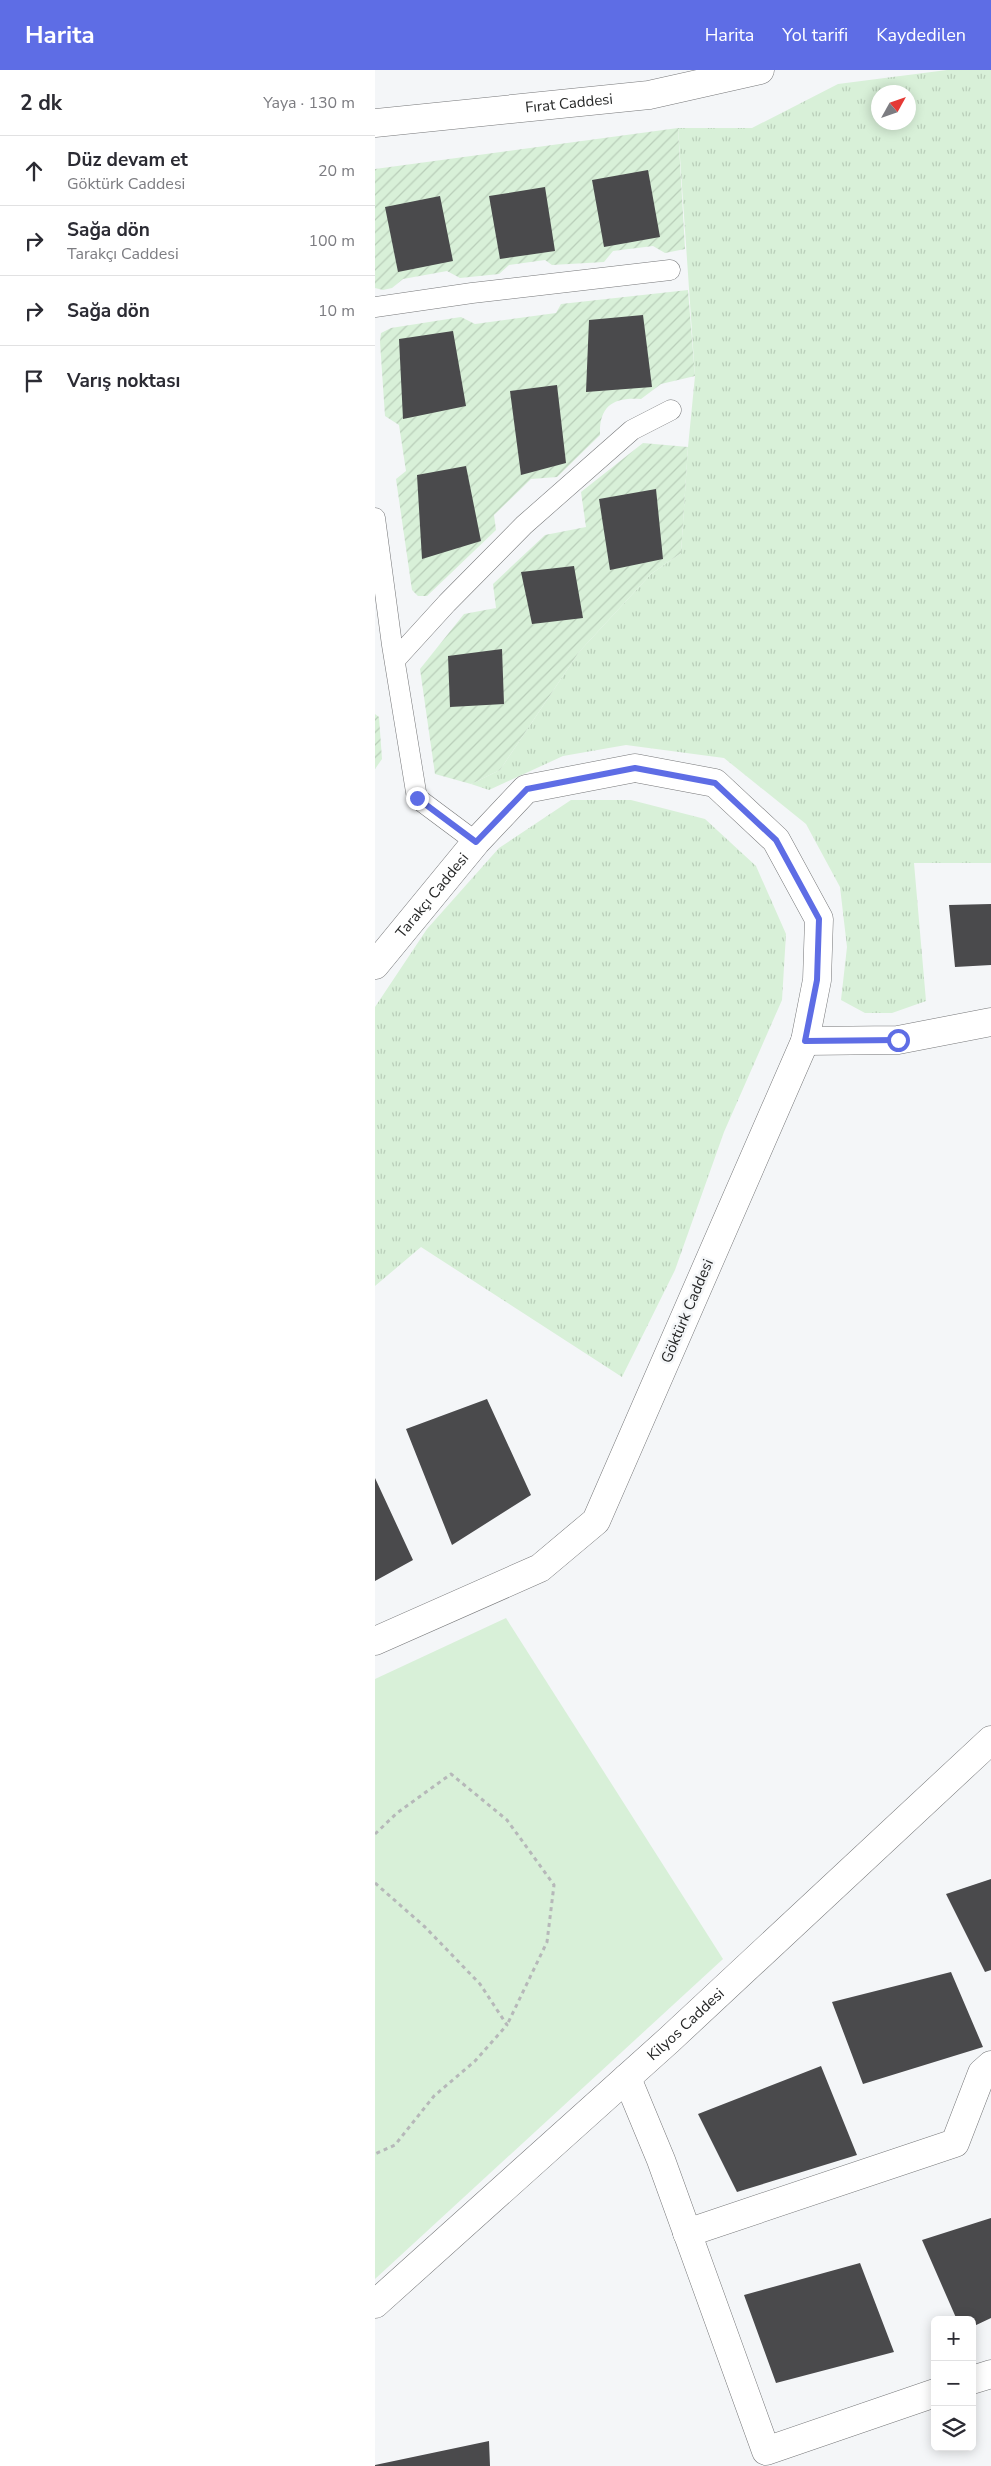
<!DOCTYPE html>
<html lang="tr">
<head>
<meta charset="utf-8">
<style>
  body { margin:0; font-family:"Nunito Sans",sans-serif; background:#f7f7f7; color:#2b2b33 }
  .controls { position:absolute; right:15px; bottom:15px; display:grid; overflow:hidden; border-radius:8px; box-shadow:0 2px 12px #0003 }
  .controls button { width:45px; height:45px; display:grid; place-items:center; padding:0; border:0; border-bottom:1px solid #e1e1e2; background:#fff; color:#2b2b33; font:25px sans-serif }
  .compass { position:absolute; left:496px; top:15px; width:45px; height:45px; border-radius:50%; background:#fff; box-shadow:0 2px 12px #0003; rotate:50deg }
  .stop { position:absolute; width:15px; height:15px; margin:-11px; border:4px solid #5e6de5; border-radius:50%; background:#fff }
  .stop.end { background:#5e6de5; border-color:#fff; box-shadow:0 1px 5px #0008 }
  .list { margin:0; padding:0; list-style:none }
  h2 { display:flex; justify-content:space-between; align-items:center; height:65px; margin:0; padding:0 20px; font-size:21px }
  h2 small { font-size:16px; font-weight:400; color:#7c7c81 }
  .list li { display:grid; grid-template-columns:32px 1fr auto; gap:15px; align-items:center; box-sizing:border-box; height:70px; padding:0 20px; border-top:1px solid #e1e1e2 }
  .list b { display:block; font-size:19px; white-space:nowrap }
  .list p { margin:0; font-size:16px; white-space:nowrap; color:#7c7c81 }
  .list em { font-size:16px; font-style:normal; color:#7c7c81 }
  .icon { flex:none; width:28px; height:28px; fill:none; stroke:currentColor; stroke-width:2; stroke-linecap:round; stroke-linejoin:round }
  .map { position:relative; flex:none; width:616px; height:2396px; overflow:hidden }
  header { display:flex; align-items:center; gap:30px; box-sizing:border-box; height:70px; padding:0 25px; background:#5e6de5; color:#fff }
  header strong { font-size:24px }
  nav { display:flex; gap:28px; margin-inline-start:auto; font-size:18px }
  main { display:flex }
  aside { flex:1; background:#fff }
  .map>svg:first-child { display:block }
  .grass { fill:url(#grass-tufts); fill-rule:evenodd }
  .park { fill:#d8f0d8 }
  .garden { fill:url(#garden-furrows) }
  .building { fill:#4a4a4c }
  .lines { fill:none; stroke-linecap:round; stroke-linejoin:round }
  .lane-casing { stroke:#767779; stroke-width:21 }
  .street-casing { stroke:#767779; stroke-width:29 }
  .secondary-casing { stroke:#767779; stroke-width:29 }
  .path { stroke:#b6b8b9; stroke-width:3; stroke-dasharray:4 4; stroke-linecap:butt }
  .lane { stroke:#fff; stroke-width:20 }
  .street { stroke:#fff; stroke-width:28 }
  .secondary { stroke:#fff; stroke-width:28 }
  .route { stroke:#5e6de5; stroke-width:6 }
  .labels { text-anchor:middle; stroke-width:5; stroke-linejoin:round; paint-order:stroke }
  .street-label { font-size:15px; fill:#262727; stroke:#f4f6f8 }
</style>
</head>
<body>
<header>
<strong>Harita</strong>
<nav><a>Harita</a><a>Yol tarifi</a><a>Kaydedilen</a></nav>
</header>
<main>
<aside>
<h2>2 dk<small>Yaya · 130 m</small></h2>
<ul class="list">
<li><svg class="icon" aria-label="ahead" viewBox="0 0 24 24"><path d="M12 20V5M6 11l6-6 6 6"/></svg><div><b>Düz devam et</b><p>Göktürk Caddesi</p></div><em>20 m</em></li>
<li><svg class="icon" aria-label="right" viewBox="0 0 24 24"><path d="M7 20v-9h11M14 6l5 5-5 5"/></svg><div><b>Sağa dön</b><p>Tarakçı Caddesi</p></div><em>100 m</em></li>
<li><svg class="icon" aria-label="right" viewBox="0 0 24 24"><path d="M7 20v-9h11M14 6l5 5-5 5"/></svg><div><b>Sağa dön</b></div><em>10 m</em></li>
<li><svg class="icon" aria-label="arrive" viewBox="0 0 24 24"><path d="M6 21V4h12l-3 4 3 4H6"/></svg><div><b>Varış noktası</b></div></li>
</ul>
</aside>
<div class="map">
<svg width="616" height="2396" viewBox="0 0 616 2396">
  <defs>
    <pattern id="grass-tufts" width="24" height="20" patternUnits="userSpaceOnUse" patternTransform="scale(1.25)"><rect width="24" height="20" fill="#d8f0d8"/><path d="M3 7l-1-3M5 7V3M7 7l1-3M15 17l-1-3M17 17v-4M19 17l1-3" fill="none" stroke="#b9ceb9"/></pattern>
    <pattern id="garden-furrows" width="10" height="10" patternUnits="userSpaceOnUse" patternTransform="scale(1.25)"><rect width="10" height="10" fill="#d8f0d8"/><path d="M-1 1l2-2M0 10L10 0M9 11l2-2" fill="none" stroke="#b9ceb9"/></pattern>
  </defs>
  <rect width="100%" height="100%" fill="#f4f6f8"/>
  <path class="grass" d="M 572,0 L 616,0 L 616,793 L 539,793 L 551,931 L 517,943 L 490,943 L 466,930 L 472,877 L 465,817 L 431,754 L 349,688 L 251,675 L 188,686 L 114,720 L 96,714 L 125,700 L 204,582 L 276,504 L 306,483 L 313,377 L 320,306 L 303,58 L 377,58 L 463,14 ZM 503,22 L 534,22 L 534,52 L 503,52 Z
    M 196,730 L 256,730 L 330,749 L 381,796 L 411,864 L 407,930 L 349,1062 L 300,1200 L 247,1307 L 46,1177 L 0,1216 L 0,937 L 52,859 L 124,778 Z"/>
  <path class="park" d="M 131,1548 L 348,1889 L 0,2209 L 0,1609 Z"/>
  <path class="garden" d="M 303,58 L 310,179 L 290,183 L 278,176 L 238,181 L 229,192 L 177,195 L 170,190 L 134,195 L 124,204 L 85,208 L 72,201 L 28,209 L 17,218 L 8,220 L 0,218 L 0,99 Z
    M 313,220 L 320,306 L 286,314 L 266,329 C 238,327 224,336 225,365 L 182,407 L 156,409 L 119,445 L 121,460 L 52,526 L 43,526 L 37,520 L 21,409 L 31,401 L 24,355 L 10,346 L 5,272 L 6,263 L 16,258 L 86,247 L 100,254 L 181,243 L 186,234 Z
    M 268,373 L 313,377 L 306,483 L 276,504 L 204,582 L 125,700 L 96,714 L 60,704 L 45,599 L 89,544 L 121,538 L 118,514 L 170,465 L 211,457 L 206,422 Z
    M 0,644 L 4,647 L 7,689 L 0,699 Z"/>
  <path class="building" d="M 273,100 L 285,167 L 229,177 L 217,110 Z
    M 170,117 L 180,181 L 125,189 L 114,126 Z
    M 65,126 L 78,191 L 23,202 L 10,137 Z
    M 268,245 L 277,317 L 211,322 L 214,250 Z
    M 78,261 L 91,336 L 28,349 L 24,269 Z
    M 182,315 L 191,393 L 146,405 L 135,321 Z
    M 91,396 L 106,471 L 47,489 L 42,405 Z
    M 281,419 L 288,489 L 235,500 L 224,429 Z
    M 199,496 L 208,548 L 157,554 L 146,502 Z
    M 127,579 L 129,634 L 75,637 L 73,586 Z
    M 616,834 L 616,895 L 580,897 L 574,835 Z
    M 112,1329 L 156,1425 L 77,1475 L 31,1359 Z
    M 0,1408 L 38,1490 L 0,1511 Z
    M 616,1809 L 616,1900 L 610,1902 L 571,1824 Z
    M 576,1902 L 608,1977 L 488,2014 L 457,1932 Z
    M 446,1996 L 482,2085 L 362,2122 L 323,2044 Z
    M 616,2148 L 616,2248 L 597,2257 L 597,2250 L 582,2250 L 547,2170 Z
    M 485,2193 L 519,2282 L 401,2313 L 369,2225 Z
    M 114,2371 L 115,2396 L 0,2396 L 0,2395 Z"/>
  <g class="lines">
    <g class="lane-casing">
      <path id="lane" d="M 0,237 L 97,223 L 295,200
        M 0,448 L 17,575 L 42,728 L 101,772
        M 20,590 L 72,533 L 149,455 L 257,360 L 296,340"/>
    </g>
    <g class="street-casing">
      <g id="street">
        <path id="s1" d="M 0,53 L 274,25 L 385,0"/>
        <path id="s2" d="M 0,895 L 101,772 L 151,719 L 260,698 L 340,713 L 401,770 L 444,849 L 442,910 L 430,971 L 221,1451 L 165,1498 L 0,1571"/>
        <path d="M 430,971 L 523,970 L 616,952"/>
        <path d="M 252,2008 L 286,2090 L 391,2381 L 560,2323"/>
        <path d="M 312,2163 L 580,2073 L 607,2003 L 616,1995"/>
        <path d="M 597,2310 L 616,2304"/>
      </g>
    </g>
    <g class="secondary-casing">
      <g id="secondary">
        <path id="s3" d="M 0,2234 L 294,1970 L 616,1670"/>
      </g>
    </g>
    <path class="path" d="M 0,1764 L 22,1743 L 76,1704 L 132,1750 L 179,1815 L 172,1872 L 132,1955
      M 0,1813 L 50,1857 L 105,1914 L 132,1955 L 100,1991 L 59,2026 L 20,2075 L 0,2084"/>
    <use href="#lane" class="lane"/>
    <use href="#street" class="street"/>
    <use href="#secondary" class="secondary"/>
  </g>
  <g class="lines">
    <path class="route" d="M 42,728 L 101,772 L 152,719 L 260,698 L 340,713 L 401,770 L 444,849 L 442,910 L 430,971 L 523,970"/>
  </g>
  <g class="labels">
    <g class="street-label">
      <text dy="5" stroke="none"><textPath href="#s1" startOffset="195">Fırat Caddesi</textPath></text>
      <text dy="5" stroke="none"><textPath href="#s2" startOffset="90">Tarakçı Caddesi</textPath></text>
      <text transform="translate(312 1241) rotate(-67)" y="5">Göktürk Caddesi</text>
      <text dy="5" stroke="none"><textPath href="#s3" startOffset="418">Kilyos Caddesi</textPath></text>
    </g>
  </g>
</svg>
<div class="controls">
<button>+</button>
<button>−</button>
<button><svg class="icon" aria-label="layers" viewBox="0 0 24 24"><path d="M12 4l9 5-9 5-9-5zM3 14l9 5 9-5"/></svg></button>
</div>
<svg class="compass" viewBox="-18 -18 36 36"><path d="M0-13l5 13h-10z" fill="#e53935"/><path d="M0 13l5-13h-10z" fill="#7c7c81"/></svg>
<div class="stop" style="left:523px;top:970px"></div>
<div class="stop end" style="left:42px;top:728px"></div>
</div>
</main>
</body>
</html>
